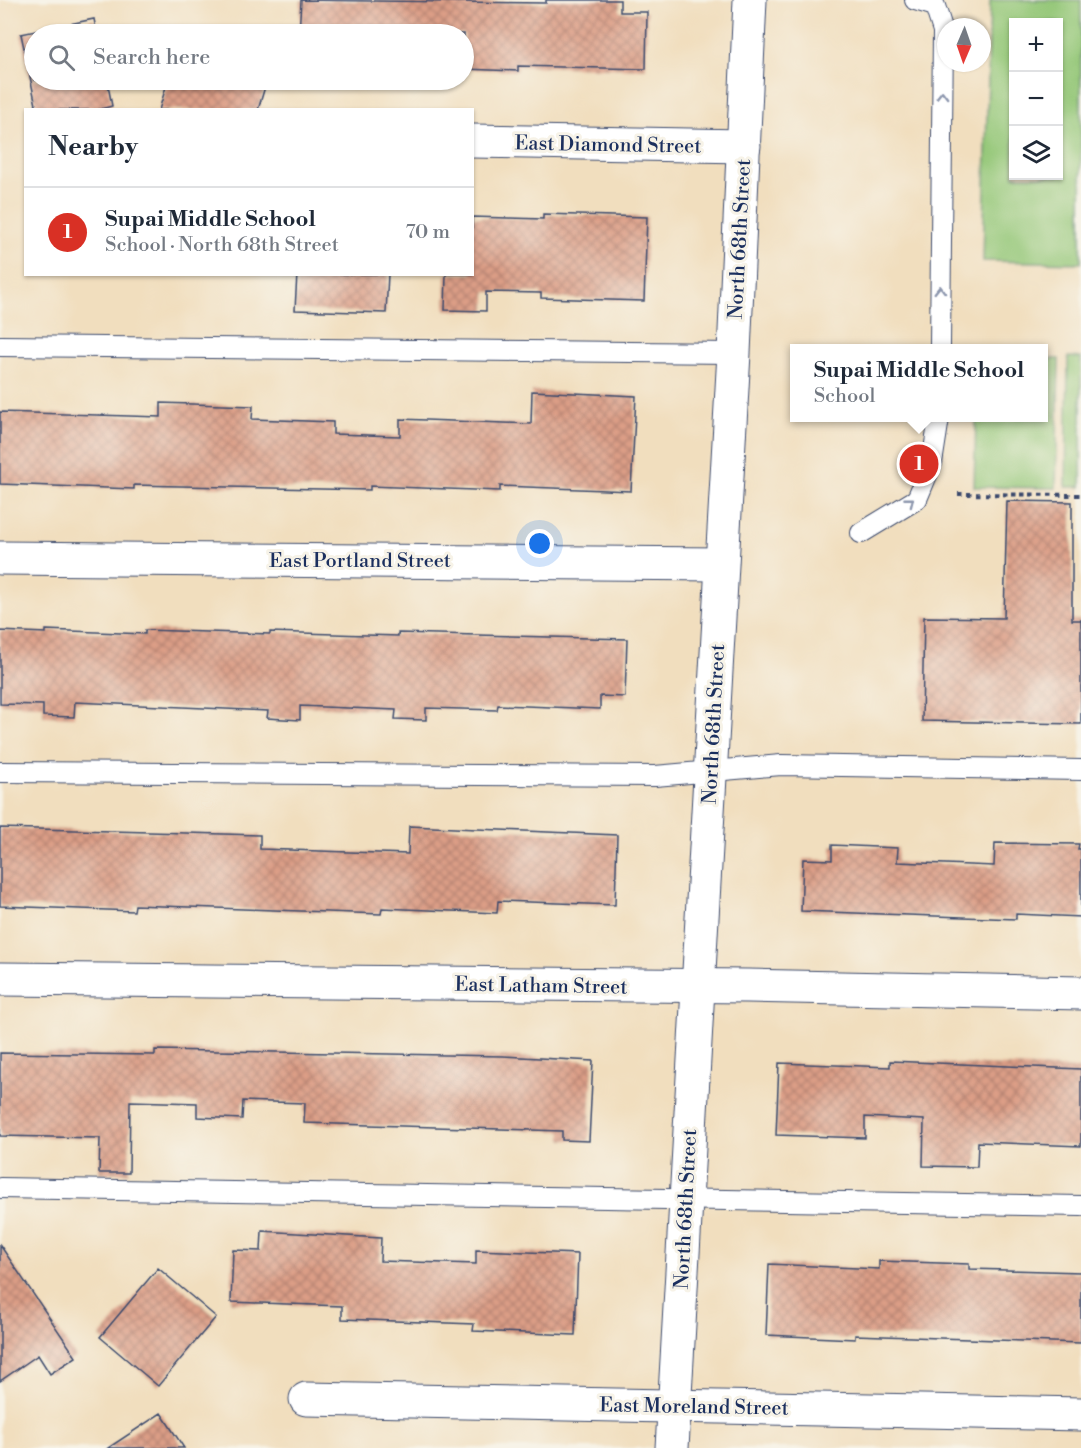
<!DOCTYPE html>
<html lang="en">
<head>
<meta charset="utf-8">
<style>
  body { margin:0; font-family:"Libre Bodoni",serif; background:#f2f2f3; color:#1f2937 }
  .controls { position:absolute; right:18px; top:18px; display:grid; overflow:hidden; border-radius:0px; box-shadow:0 2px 4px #0004 }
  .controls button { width:54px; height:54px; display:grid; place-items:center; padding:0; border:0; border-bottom:2px solid #e0e1e3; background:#fff; color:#1f2937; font:30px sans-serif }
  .compass { position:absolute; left:937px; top:18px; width:54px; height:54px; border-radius:50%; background:#fff; box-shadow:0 2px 4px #0004; rotate:182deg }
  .you { position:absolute; left:540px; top:544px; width:21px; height:21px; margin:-15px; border:4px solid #fff; border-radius:50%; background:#1a73e8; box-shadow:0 0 0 9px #1a73e833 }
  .badge { display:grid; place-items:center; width:39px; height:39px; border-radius:50%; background:#d93025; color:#fff; font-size:20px; font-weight:700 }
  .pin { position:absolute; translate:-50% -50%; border:3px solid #fff; box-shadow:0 2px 6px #0006 }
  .popup { position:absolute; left:790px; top:344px; width:258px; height:78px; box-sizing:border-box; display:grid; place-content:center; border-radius:0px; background:#fff; filter:drop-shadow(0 2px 4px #0005); font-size:20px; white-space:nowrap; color:#747a83 }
  .popup b { font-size:22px; color:#1f2937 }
  .popup::after { content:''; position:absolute; left:50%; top:100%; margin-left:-12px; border:12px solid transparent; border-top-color:#fff }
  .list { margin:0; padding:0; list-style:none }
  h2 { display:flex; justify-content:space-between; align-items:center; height:78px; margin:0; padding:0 24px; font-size:26px }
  h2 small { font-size:20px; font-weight:400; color:#747a83 }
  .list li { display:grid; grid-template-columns:39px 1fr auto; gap:18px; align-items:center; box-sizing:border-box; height:90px; padding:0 24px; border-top:2px solid #e0e1e3 }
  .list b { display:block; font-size:22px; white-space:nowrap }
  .list p { margin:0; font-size:20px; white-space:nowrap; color:#747a83 }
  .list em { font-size:20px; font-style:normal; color:#747a83 }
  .icon { flex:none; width:33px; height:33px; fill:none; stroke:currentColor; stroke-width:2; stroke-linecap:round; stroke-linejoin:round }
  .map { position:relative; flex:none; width:1081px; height:1448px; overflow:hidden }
  .search { position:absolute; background:#fff; box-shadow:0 2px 4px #0004; left:24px; top:24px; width:450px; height:66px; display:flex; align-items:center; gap:15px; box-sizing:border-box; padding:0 21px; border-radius:33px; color:#747a83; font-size:22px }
  .panel { position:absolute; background:#fff; box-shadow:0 2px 4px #0004; left:24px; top:108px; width:450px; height:168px; border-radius:0px }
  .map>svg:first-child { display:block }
  .pitch { fill:#94c778; stroke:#587b6b; stroke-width:1.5; fill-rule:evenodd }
  .building { fill:url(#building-cross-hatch) }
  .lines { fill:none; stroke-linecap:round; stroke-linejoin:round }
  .lane-casing { stroke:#3b496c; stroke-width:22 }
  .street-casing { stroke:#3b496c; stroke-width:35 }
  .secondary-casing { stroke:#3b496c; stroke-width:35 }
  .path { stroke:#3b496c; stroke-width:4; stroke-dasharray:4.5 4.5; stroke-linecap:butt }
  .lane { stroke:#fff; stroke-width:20 }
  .street { stroke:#fff; stroke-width:33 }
  .secondary { stroke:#fff; stroke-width:33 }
  .oneway { stroke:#8d97ae }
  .labels { text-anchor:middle; stroke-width:6; stroke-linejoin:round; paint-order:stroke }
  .street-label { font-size:20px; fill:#1b2f5e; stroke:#f7f3e8 }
</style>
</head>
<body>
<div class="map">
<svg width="1081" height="1448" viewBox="0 0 1081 1448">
  <defs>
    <pattern id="building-cross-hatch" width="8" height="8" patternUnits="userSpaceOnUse" patternTransform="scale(1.5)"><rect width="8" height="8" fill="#dc9e86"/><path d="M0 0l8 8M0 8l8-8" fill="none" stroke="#b28171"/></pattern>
  </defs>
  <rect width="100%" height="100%" fill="#f7f3e8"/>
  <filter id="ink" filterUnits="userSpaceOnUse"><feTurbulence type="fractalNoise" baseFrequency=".0167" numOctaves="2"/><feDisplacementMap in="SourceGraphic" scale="12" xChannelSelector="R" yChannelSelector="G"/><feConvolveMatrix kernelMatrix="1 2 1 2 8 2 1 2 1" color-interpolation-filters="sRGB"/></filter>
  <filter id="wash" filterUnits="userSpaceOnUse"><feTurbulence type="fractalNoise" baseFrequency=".008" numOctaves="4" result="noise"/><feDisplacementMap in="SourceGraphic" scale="24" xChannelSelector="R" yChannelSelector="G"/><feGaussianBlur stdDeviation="1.35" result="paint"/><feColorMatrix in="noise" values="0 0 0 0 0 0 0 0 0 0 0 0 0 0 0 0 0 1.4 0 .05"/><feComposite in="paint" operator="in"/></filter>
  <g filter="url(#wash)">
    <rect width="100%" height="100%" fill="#f1debe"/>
    <path class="pitch" d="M 990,0 L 1081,0 L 1081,263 L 983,261 ZM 1014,22 L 1058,22 L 1058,176 L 1014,176 Z
      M 1068,357 L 1081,358 L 1081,487 L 1066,487 Z
      M 1044,359 L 1059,359 L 1056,488 L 974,487 L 976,418 L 1044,418 Z"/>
    <g id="blocks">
      <path class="building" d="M 301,0 L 546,3 L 546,0 L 620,0 L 620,12 L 647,12 L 646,69 L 518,66 L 518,71 L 464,69 L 464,34 L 299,34 Z
        M 94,19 L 97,34 L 34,34 L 34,80 L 107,80 L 112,106 L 97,110 L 37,110 L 21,34 Z
        M 168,80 L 267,80 L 258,110 L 159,110 Z
        M 543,214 L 647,217 L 644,301 L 541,298 L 541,293 L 486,292 L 486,311 L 445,310 L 446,274 L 472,274 L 472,217 L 543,219 Z
        M 297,274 L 388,274 L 386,313 L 295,310 Z
        M 532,391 L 636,396 L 631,491 L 500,486 L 500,491 L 370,486 L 370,490 L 134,485 L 134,489 L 0,484 L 0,412 L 161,417 L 161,403 L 253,406 L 252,419 L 333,422 L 333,434 L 400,436 L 400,419 L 531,424 Z
        M 1007,501 L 1072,502 L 1072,620 L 1081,620 L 1081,724 L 922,721 L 924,617 L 1004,618 Z
        M 46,630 L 145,634 L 145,630 L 270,634 L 270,632 L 398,636 L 398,633 L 627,639 L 625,697 L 600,696 L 600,709 L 498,705 L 497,710 L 426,708 L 426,720 L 395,719 L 396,710 L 300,706 L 300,720 L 267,718 L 268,711 L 75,702 L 74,717 L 43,716 L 43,705 L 0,704 L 0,631 L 46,633 Z
        M 409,826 L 617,835 L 615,905 L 498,901 L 497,913 L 382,908 L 381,914 L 135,905 L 134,911 L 0,906 L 0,828 L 260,835 L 260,849 L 408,854 Z
        M 995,843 L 1079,844 L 1078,849 L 1081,849 L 1081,917 L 1016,914 L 1016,919 L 801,911 L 803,859 L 832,860 L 832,845 L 898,848 L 897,862 L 994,866 Z
        M 155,1050 L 503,1056 L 593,1061 L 589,1141 L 562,1140 L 562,1131 L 304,1123 L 305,1103 L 243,1101 L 242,1119 L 197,1117 L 197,1103 L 130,1101 L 129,1173 L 99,1173 L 100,1138 L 0,1136 L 0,1053 L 155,1055 Z
        M 890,1061 L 1081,1069 L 1081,1146 L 978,1142 L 977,1167 L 923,1166 L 924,1120 L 865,1117 L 865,1138 L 776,1135 L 779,1063 L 890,1067 Z
        M 262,1231 L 381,1238 L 380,1261 L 476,1264 L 476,1250 L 578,1254 L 575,1335 L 473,1331 L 474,1324 L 342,1319 L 342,1306 L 231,1302 L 233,1250 L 261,1251 Z
        M 0,1245 L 76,1357 L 50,1374 L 38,1355 L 0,1381 Z
        M 879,1261 L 969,1264 L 969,1269 L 1081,1272 L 1081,1343 L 855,1335 L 855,1339 L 766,1335 L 769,1264 L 879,1269 Z
        M 158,1268 L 216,1317 L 158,1386 L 100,1337 Z
        M 161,1413 L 184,1448 L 108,1448 Z"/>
    </g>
  </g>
  <g filter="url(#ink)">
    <use href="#blocks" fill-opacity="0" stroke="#3b496c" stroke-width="1.5"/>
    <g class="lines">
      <g class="lane-casing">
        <path id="lane" d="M 915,0 L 935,6 L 943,31 L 940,348
          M 0,346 L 734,353
          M 861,533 L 917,499 L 932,463 L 939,418
          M 0,772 L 655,776 L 781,765 L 1081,770
          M 0,1188 L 1081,1206"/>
      </g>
      <g class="street-casing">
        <path id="street" d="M 472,141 L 744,146
          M 0,558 L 720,564
          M 0,979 L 748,986 L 1081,993
          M 306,1399 L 1081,1414"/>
      </g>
      <g class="secondary-casing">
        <path id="secondary" d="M 672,1448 L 734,353 L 750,0"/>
      </g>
      <path class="path" d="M 958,494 L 1081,495"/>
      <use href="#lane" class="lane"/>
      <use href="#street" class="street"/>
      <use href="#secondary" class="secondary"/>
    </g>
    <defs><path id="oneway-chevron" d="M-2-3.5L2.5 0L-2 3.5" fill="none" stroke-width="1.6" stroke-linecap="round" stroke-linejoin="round" transform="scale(1.5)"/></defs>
    <g class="oneway">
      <use href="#oneway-chevron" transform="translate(942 95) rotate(-89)"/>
      <use href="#oneway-chevron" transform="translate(940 290) rotate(-89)"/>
      <use href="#oneway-chevron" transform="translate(910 501) rotate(-38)"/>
    </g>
  </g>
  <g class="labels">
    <g class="street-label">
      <text transform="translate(608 144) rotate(1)" y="7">East Diamond Street</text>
      <text transform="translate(739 239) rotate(-87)" y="7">North 68th Street</text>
      <text x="360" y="567">East Portland Street</text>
      <text transform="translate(713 724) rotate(-87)" y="7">North 68th Street</text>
      <text transform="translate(541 985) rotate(1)" y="7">East Latham Street</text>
      <text transform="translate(685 1209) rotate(-87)" y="7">North 68th Street</text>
      <text transform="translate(694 1406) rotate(1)" y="7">East Moreland Street</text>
    </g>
  </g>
</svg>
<div class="controls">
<button>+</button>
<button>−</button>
<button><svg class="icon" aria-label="layers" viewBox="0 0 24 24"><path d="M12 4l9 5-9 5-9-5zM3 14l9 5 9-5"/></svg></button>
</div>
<svg class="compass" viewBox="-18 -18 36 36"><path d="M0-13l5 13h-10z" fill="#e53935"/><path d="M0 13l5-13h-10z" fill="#747a83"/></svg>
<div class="you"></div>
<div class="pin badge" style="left:919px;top:464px">1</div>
<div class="popup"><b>Supai Middle School</b>School</div>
<div class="search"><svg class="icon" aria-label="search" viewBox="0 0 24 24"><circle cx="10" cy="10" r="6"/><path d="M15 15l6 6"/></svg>Search here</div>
<section class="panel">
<h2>Nearby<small></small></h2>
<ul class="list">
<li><span class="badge">1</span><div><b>Supai Middle School</b><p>School · North 68th Street</p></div><em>70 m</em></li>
</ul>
</section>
</div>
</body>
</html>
